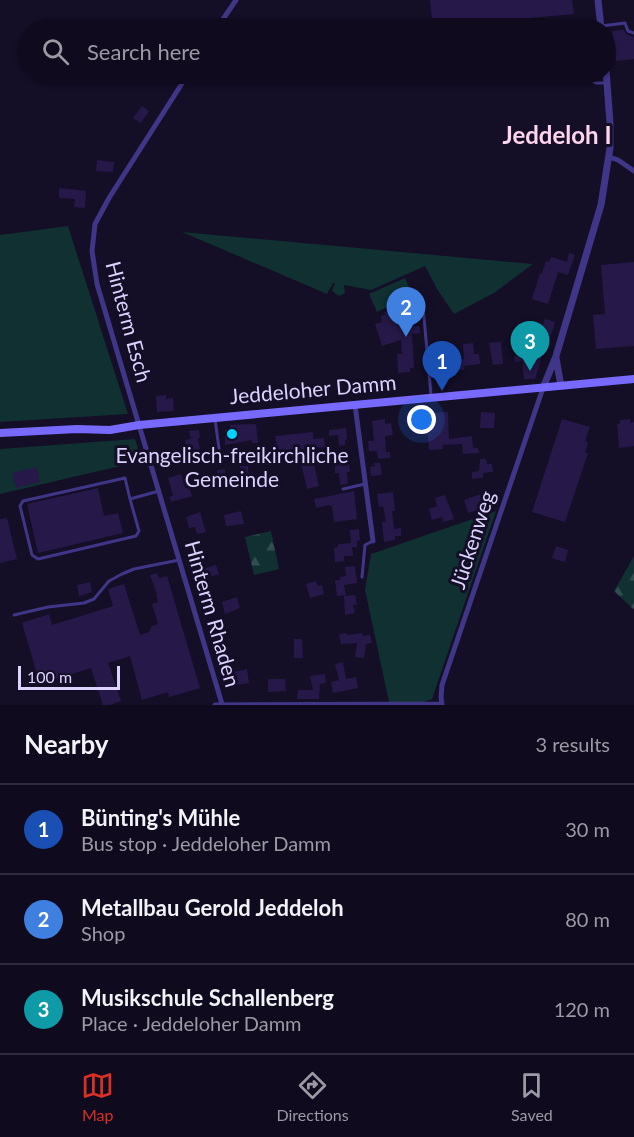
<!DOCTYPE html>
<html lang="en">
<head>
<meta charset="utf-8">
<style>
  body { margin:0; font-family:Lato,sans-serif; background:#1d182a; color:#f1f3f6 }
  .scale { position:absolute; left:18px; bottom:15px; width:102px; box-sizing:border-box; padding-left:6px; border:3px solid #dcd3ff; border-top:0; font-size:16px; line-height:21px; white-space:nowrap; color:#dcd3ff; -webkit-text-stroke:4px #140e27; paint-order:stroke }
  .you { position:absolute; left:422px; top:420px; width:21px; height:21px; margin:-15px; border:4px solid #fff; border-radius:50%; background:#1a73e8; box-shadow:0 0 0 9px #1a73e833 }
  .badge { display:grid; place-items:center; width:39px; height:39px; border-radius:50%; background:#d93025; color:#fff; font-size:20px; font-weight:700 }
  .pin { position:absolute; translate:-50% -50px; filter:drop-shadow(0 2px 3px #0008) }
  .pin::after { content:''; position:absolute; top:32px; width:21px; height:18px; background:inherit; clip-path:polygon(0 0,100% 0,50% 100%) }
  .list { margin:0; padding:0; list-style:none }
  h2 { display:flex; justify-content:space-between; align-items:center; height:78px; margin:0; padding:0 24px; font-size:26px }
  h2 small { font-size:20px; font-weight:400; color:#9b9aa4 }
  .list li { display:grid; grid-template-columns:39px 1fr auto; gap:18px; align-items:center; box-sizing:border-box; height:90px; padding:0 24px; border-top:2px solid #2f2b3b }
  .list b { display:block; font-size:22px; white-space:nowrap }
  .list p { margin:0; font-size:20px; white-space:nowrap; color:#9b9aa4 }
  .list em { font-size:20px; font-style:normal; color:#9b9aa4 }
  .icon { flex:none; width:33px; height:33px; fill:none; stroke:currentColor; stroke-width:2; stroke-linecap:round; stroke-linejoin:round }
  .map { position:relative; flex:none; width:634px; height:705px; overflow:hidden }
  .search { position:absolute; background:#0f0a1d; box-shadow:0 2px 4px #0004; left:18px; right:18px; top:18px; height:66px; display:flex; align-items:center; gap:15px; box-sizing:border-box; padding:0 21px; border-radius:33px; color:#9b9aa4; font-size:22px }
  .sheet { height:348px; background:#0f0a1d }
  nav { display:flex; justify-content:space-around; align-items:center; box-sizing:border-box; height:84px; border-top:2px solid #2f2b3b; background:#0f0a1d; font-size:16px; color:#9b9aa4 }
  nav a { display:grid; justify-items:center; gap:3px }
  nav .on { color:#d93025 }
  .map>svg:first-child { display:block }
  .grass { fill:#103031 }
  .forest { fill:url(#forest-firs) }
  .building { fill:#261949 }
  .lines { fill:none; stroke-linecap:round; stroke-linejoin:round }
  .service { stroke:#3f3688; stroke-width:3 }
  .minor { stroke:#3f3688; stroke-width:5 }
  .tertiary { stroke:#3f3688; stroke-width:7 }
  .secondary { stroke:#796aff; stroke-width:8 }
  .poi-dot { fill:#00d3fe; stroke:#140e27; stroke-width:2 }
  .labels { text-anchor:middle; stroke-width:6; stroke-linejoin:round; paint-order:stroke }
  .street-label { font-size:21px; fill:#dcd3ff; stroke:#140e27 }
  .poi-label { font-size:21px; fill:#dcd3ff; stroke:#140e27 }
  .quarter-label { font-size:24px; font-weight:bold; fill:#ffd5ed; stroke:#140e27 }
</style>
</head>
<body>
<div class="map">
<svg width="634" height="705" viewBox="0 0 634 705">
  <defs>
    <pattern id="forest-firs" width="22" height="20" patternUnits="userSpaceOnUse" patternTransform="scale(1.5)"><rect width="22" height="20" fill="#103031"/><path d="M5 1l3.5 6h-7zM16 11l3.5 6h-7z" fill="#324d50"/></pattern>
  </defs>
  <rect width="100%" height="100%" fill="#140e27"/>
  <path class="grass" d="M 68,226 L 128,414 L 0,422 L 0,235 Z
    M 182,232 L 533,264 L 494,293 L 454,314 L 437,289 L 425,266 L 371,290 L 344,285 L 345,293 L 339,296 L 332,291 L 335,283 L 333,283 L 327,294 Z
    M 405,278 L 413,295 L 377,312 L 369,294 Z
    M 135,439 L 142,461 L 0,494 L 0,449 Z
    M 496,511 L 432,699 L 424,702 L 389,702 L 365,590 L 371,554 Z"/>
  <path class="forest" d="M 271,531 L 279,569 L 254,575 L 245,537 Z
    M 634,556 L 634,608 L 633,609 L 614,591 Z"/>
  <path class="building" d="M 430,0 L 572,0 L 574,14 L 508,20 L 508,23 L 494,25 L 494,21 L 433,27 Z
    M 624,30 L 626,34 L 634,37 L 634,59 L 616,61 L 612,31 Z
    M 142,106 L 149,111 L 141,123 L 133,118 Z
    M 97,160 L 114,162 L 113,172 L 96,171 Z
    M 59,188 L 86,191 L 85,208 L 74,207 L 75,199 L 59,198 Z
    M 569,253 L 575,255 L 568,275 L 558,272 L 548,304 L 532,299 L 540,273 L 542,273 L 546,261 L 549,262 L 551,257 L 567,262 Z
    M 634,262 L 634,346 L 596,349 L 593,315 L 605,314 L 601,265 Z
    M 412,302 L 416,313 L 399,318 L 402,327 L 419,326 L 420,333 L 412,334 L 414,368 L 410,368 L 410,372 L 398,373 L 397,354 L 402,354 L 401,340 L 382,346 L 375,324 L 382,322 L 381,316 L 385,315 L 384,312 Z
    M 545,319 L 555,322 L 551,336 L 540,333 Z
    M 501,342 L 503,364 L 493,365 L 489,343 Z
    M 473,343 L 474,354 L 479,354 L 480,364 L 464,366 L 464,370 L 459,370 L 459,368 L 435,370 L 434,351 L 444,350 L 445,361 L 464,359 L 463,344 Z
    M 530,353 L 542,356 L 535,379 L 524,379 L 522,361 L 515,362 L 514,356 L 529,355 Z
    M 166,395 L 166,399 L 173,398 L 174,411 L 157,412 L 156,396 Z
    M 448,412 L 449,439 L 472,436 L 473,448 L 478,448 L 479,453 L 463,454 L 462,444 L 442,445 L 443,449 L 429,450 L 427,430 L 430,430 L 429,413 Z
    M 481,412 L 495,413 L 494,428 L 480,428 Z
    M 385,419 L 385,424 L 391,423 L 393,435 L 385,436 L 386,452 L 390,452 L 390,458 L 378,459 L 377,451 L 369,451 L 368,441 L 374,441 L 372,421 Z
    M 562,419 L 590,427 L 585,441 L 588,442 L 585,453 L 588,453 L 565,522 L 532,512 Z
    M 630,419 L 630,423 L 634,422 L 634,446 L 619,448 L 617,424 L 620,424 L 620,420 Z
    M 256,424 L 258,443 L 252,443 L 252,440 L 225,445 L 225,430 L 230,429 L 230,425 Z
    M 346,428 L 347,439 L 345,440 L 345,445 L 339,446 L 338,435 L 329,436 L 329,430 Z
    M 199,430 L 200,438 L 198,438 L 200,451 L 187,454 L 185,440 L 191,439 L 189,431 Z
    M 313,432 L 313,439 L 324,438 L 325,447 L 277,451 L 275,436 Z
    M 480,459 L 486,459 L 487,464 L 492,464 L 493,472 L 483,473 L 483,478 L 472,479 L 472,472 L 479,471 Z
    M 313,460 L 319,486 L 307,489 L 301,463 Z
    M 349,463 L 350,472 L 347,472 L 348,484 L 340,485 L 339,473 L 335,473 L 335,464 Z
    M 374,463 L 380,463 L 382,475 L 371,476 L 370,467 L 375,466 Z
    M 240,466 L 248,466 L 249,485 L 227,486 L 227,481 L 217,481 L 217,470 L 225,469 L 225,475 L 241,474 Z
    M 37,467 L 40,482 L 16,488 L 12,473 Z
    M 181,474 L 185,488 L 189,487 L 192,496 L 171,502 L 169,497 L 173,496 L 168,478 Z
    M 98,488 L 104,516 L 118,513 L 123,533 L 38,553 L 27,504 Z
    M 354,491 L 357,519 L 334,522 L 332,506 L 329,505 L 316,508 L 314,499 Z
    M 393,492 L 395,511 L 392,511 L 394,529 L 401,528 L 401,536 L 395,536 L 395,540 L 384,542 L 382,522 L 386,522 L 383,506 L 379,507 L 377,494 Z
    M 484,493 L 489,506 L 468,513 L 464,500 Z
    M 445,495 L 454,519 L 443,522 L 442,517 L 432,520 L 429,509 L 437,506 L 435,498 Z
    M 241,511 L 244,524 L 226,526 L 224,515 Z
    M 200,512 L 206,532 L 197,534 L 195,527 L 189,528 L 186,517 Z
    M 7,518 L 17,559 L 0,563 L 0,519 Z
    M 359,529 L 360,540 L 357,541 L 357,547 L 352,547 L 353,556 L 344,556 L 344,561 L 335,562 L 334,548 L 338,547 L 338,544 L 351,543 L 350,530 Z
    M 556,546 L 568,550 L 565,562 L 552,558 Z
    M 216,565 L 219,574 L 206,578 L 203,569 Z
    M 355,566 L 357,583 L 344,585 L 346,595 L 337,596 L 335,580 L 340,580 L 340,577 L 346,576 L 345,567 Z
    M 157,573 L 159,578 L 167,576 L 200,688 L 169,697 L 168,692 L 142,700 L 130,656 L 108,663 L 121,701 L 110,705 L 103,705 L 91,668 L 40,684 L 22,623 L 49,614 L 52,625 L 113,606 L 108,589 L 124,584 L 140,635 L 149,632 L 152,626 L 158,624 L 152,604 L 158,602 L 156,594 L 157,594 L 150,575 Z
    M 316,581 L 318,586 L 322,585 L 324,594 L 310,598 L 306,584 Z
    M 90,582 L 92,592 L 79,596 L 77,585 Z
    M 355,595 L 357,605 L 353,605 L 355,613 L 345,615 L 344,596 Z
    M 237,597 L 240,608 L 225,614 L 222,602 Z
    M 347,633 L 347,635 L 362,633 L 363,636 L 370,635 L 372,643 L 366,644 L 364,658 L 355,657 L 357,643 L 341,644 L 339,634 Z
    M 294,639 L 302,639 L 303,658 L 294,658 Z
    M 343,662 L 346,679 L 356,677 L 358,688 L 333,693 L 331,682 L 339,680 L 335,664 Z
    M 247,669 L 249,683 L 237,685 L 235,679 L 227,681 L 225,674 Z
    M 325,674 L 326,683 L 320,684 L 319,699 L 297,699 L 298,690 L 313,690 L 310,676 Z
    M 268,679 L 285,679 L 286,691 L 268,692 Z"/>
  <g class="lines">
    <path class="service" d="M 601,26 L 625,23 L 628,31 L 634,33
      M 577,74 L 596,83 L 605,83
      M 423,306 L 431,395
      M 215,419 L 220,456 L 242,454
      M 343,489 L 365,484
      M 130,499 L 125,478 L 23,501 L 20,506 L 32,555 L 38,559 L 136,536 L 139,531 L 130,499 L 159,491
      M 362,577 L 365,545 L 373,541
      M 14,615 L 48,607 L 84,603 L 94,599 L 109,581 L 122,574 L 134,569 L 179,560"/>
    <path class="minor" d="M 217,28 L 236,0
      M 188,74 L 109,198 L 95,224 L 92,251 L 97,284 L 222,704
      M 609,157 L 618,160 L 634,171
      M 355,405 L 373,541
      M 215,705 L 442,704
      M 442,705 L 441,697 L 442,685 L 543,388"/>
    <path class="tertiary" d="M 598,0 L 601,28
      M 556,358 L 561,386
      M 543,388 L 556,356 L 601,205 L 610,148 L 610,123 L 606,70"/>
    <path class="secondary" d="M 0,433 L 77,429 L 110,430 L 139,425 L 634,379"/>
  </g>
  <circle class="poi-dot" cx="232" cy="434" r="6"/>
  <g class="labels">
    <g class="street-label">
      <text transform="translate(128 322) rotate(75)" y="7">Hinterm Esch</text>
      <text transform="translate(313 390) rotate(-5)" y="7">Jeddeloher Damm</text>
      <text transform="translate(473 540) rotate(-72)" y="7">Jückenweg</text>
      <text transform="translate(212 614) rotate(74)" y="7">Hinterm Rhaden</text>
    </g>
    <g class="poi-label">
      <text x="232" y="463">Evangelisch-freikirchliche<tspan x="232" dy="24">Gemeinde</tspan></text>
    </g>
    <g class="quarter-label">
      <text x="557" y="144">Jeddeloh I</text>
    </g>
  </g>
</svg>
<div class="scale">100 m</div>
<div class="you"></div>
<div class="pin badge" style="left:442px;top:391px;background:#1a4fb4">1</div>
<div class="pin badge" style="left:406px;top:337px;background:#3f7fe0">2</div>
<div class="pin badge" style="left:530px;top:371px;background:#0f9aa8">3</div>
<div class="search"><svg class="icon" aria-label="search" viewBox="0 0 24 24"><circle cx="10" cy="10" r="6"/><path d="M15 15l6 6"/></svg>Search here</div>
</div>
<section class="sheet">
<h2>Nearby<small>3 results</small></h2>
<ul class="list">
<li><span class="badge" style="background:#1a4fb4">1</span><div><b>Bünting's Mühle</b><p>Bus stop · Jeddeloher Damm</p></div><em>30 m</em></li>
<li><span class="badge" style="background:#3f7fe0">2</span><div><b>Metallbau Gerold Jeddeloh</b><p>Shop</p></div><em>80 m</em></li>
<li><span class="badge" style="background:#0f9aa8">3</span><div><b>Musikschule Schallenberg</b><p>Place · Jeddeloher Damm</p></div><em>120 m</em></li>
</ul>
</section>
<nav>
<a class="on"><svg class="icon" aria-label="map" viewBox="0 0 24 24"><path d="M3 6l6-2 6 2 6-2v14l-6 2-6-2-6 2zM9 4v14M15 6v14"/></svg>Map</a>
<a><svg class="icon" aria-label="directions" viewBox="0 0 24 24"><path d="M12 3l9 9-9 9-9-9zM9 14v-3h6M13 9l2 2-2 2"/></svg>Directions</a>
<a><svg class="icon" aria-label="saved" viewBox="0 0 24 24"><path d="M7 4h10v16l-5-4-5 4z"/></svg>Saved</a>
</nav>
</body>
</html>
